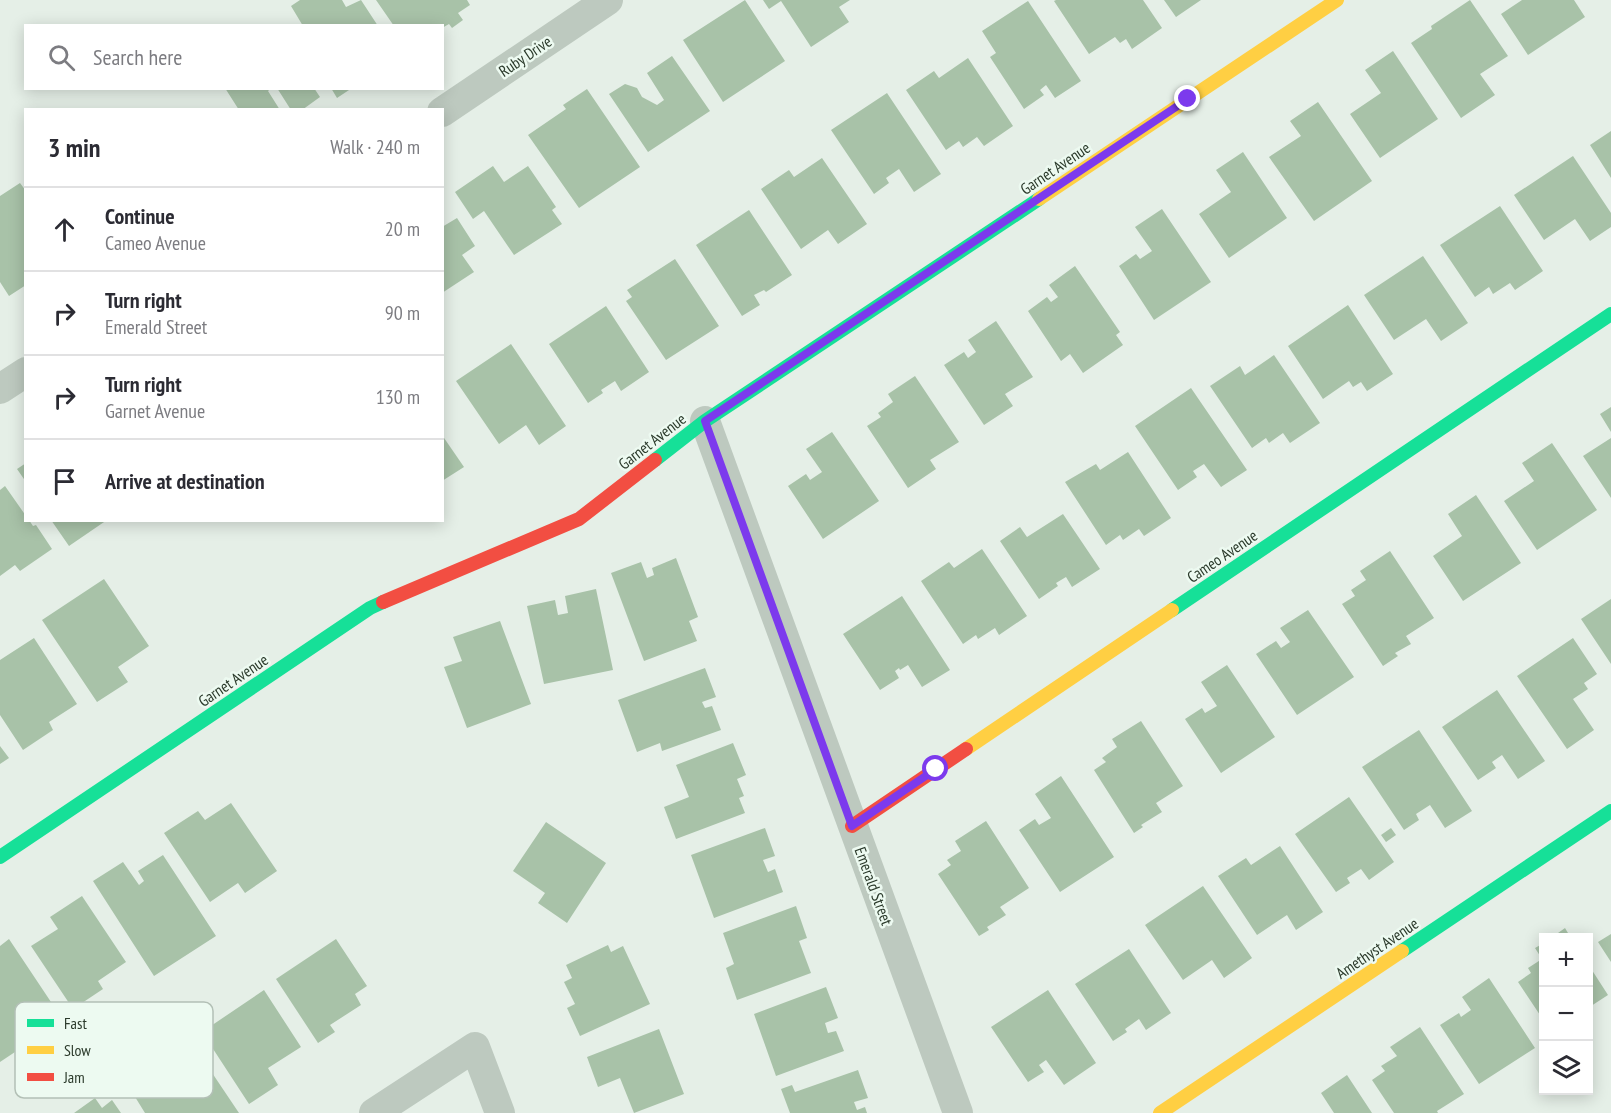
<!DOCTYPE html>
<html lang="en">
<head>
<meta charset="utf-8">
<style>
  body { margin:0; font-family:"PT Sans Narrow",sans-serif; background:#f2f2f3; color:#2b2b33 }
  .controls { position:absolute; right:18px; bottom:18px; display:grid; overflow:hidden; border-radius:0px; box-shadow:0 3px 15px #0003 }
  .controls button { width:54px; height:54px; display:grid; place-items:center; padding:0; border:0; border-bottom:2px solid #e1e1e2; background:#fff; color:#2b2b33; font:30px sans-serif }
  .stop { position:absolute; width:18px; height:18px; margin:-14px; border:4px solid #7c3aed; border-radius:50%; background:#fff }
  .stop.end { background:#7c3aed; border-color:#fff; box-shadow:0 2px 6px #0008 }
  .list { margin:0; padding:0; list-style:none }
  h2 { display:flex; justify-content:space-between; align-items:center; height:78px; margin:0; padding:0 24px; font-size:26px }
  h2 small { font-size:20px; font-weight:400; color:#7c7c81 }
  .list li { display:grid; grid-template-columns:39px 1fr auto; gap:18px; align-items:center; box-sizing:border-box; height:84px; padding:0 24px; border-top:2px solid #e1e1e2 }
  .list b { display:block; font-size:22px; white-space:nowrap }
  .list p { margin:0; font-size:20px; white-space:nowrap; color:#7c7c81 }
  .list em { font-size:20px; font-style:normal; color:#7c7c81 }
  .icon { flex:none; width:33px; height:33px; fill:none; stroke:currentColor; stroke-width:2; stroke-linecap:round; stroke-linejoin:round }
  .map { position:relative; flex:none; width:1611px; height:1113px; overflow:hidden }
  .search { position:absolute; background:#fff; box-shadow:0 3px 15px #0003; left:24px; top:24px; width:420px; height:66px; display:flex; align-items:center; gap:15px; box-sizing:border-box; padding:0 21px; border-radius:0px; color:#7c7c81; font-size:22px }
  .panel { position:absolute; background:#fff; box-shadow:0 3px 15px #0003; left:24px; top:108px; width:420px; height:414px; border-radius:0px }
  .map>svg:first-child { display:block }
  .building { fill:#a8c2a8 }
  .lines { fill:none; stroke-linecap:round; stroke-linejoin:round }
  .street { stroke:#bdc9bf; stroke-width:30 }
  .fast { stroke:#16e098; stroke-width:14 }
  .slow { stroke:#ffcf43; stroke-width:14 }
  .jam { stroke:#f24e42; stroke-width:14 }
  .route { stroke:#7c3aed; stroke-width:8 }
  .labels { text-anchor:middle; stroke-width:5; stroke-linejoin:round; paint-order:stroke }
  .street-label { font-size:16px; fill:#2b3a2b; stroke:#edfaf1 }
  .key { fill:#edfaf1; stroke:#b3c0b6; stroke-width:1.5 }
  .key-label { font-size:16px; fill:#2b3a2b }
</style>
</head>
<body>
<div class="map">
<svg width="1611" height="1113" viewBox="0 0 1611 1113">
  <rect width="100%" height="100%" fill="#e5efe7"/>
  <path class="building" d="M 300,0 L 342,0 L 346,7 L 361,0 L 378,26 L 303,26 L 291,6 Z
    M 376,0 L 467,0 L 470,5 L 458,13 L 463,20 L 452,28 L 449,24 L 442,28 L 442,26 L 394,26 Z
    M 745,0 L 785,61 L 723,102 L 683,40 Z
    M 763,0 L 850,0 L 839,7 L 849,22 L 811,47 L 781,1 L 769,9 Z
    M 1056,0 L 1143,0 L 1162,28 L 1132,49 L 1126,39 L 1120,43 L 1115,37 L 1089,54 L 1054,1 Z
    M 1164,0 L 1201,0 L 1176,17 Z
    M 1470,0 L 1508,56 L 1480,74 L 1495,95 L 1461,118 L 1411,43 L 1432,29 L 1431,26 Z
    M 1522,0 L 1574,0 L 1585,17 L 1528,55 L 1501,14 Z
    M 1028,1 L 1081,81 L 1055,98 L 1046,85 L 1040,90 L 1044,95 L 1024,109 L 990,57 L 996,53 L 982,31 Z
    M 1393,51 L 1438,119 L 1380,158 L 1350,114 L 1381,93 L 1365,70 Z
    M 672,56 L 710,111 L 648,152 L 609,94 L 625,84 L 637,88 L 642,97 L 657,105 L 664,100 L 647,73 Z
    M 968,58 L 1013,126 L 984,146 L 977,137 L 963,147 L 959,141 L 946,150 L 906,90 L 934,71 L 939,78 Z
    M 225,88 L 271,88 L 268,91 L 280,110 L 239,110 Z
    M 277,88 L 314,88 L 320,97 L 302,110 L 291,110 Z
    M 331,88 L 352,88 L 337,98 Z
    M 587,89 L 640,167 L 579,208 L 528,135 L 566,109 L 563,105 Z
    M 887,93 L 941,174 L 914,192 L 899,169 L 886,178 L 889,183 L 874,194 L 831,130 Z
    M 1318,102 L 1372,181 L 1314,221 L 1269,157 L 1301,136 L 1290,121 Z
    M 1611,131 L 1611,178 L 1590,145 Z
    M 1243,152 L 1287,218 L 1229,258 L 1199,214 L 1231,192 L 1216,170 Z
    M 1573,156 L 1611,213 L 1611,227 L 1590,241 L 1575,219 L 1544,240 L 1514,195 Z
    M 822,158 L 867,224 L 838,244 L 828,230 L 801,249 L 761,189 L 789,170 L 794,177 Z
    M 493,166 L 504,182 L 528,166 L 556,207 L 552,210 L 562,224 L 514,255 L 484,211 L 473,219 L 455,192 Z
    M 20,183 L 26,191 L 26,285 L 9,296 L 0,282 L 0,196 Z
    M 1500,206 L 1543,271 L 1515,290 L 1510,283 L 1493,294 L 1489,287 L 1475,297 L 1440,245 Z
    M 1162,209 L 1211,282 L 1154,320 L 1119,266 L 1136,254 L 1140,259 L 1152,251 L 1135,227 Z
    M 749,210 L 792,275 L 766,292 L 764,290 L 754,295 L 760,305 L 742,316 L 696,245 Z
    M 457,218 L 475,246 L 462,255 L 474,272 L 442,293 L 442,227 Z
    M 1423,256 L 1468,323 L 1441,341 L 1426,319 L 1394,340 L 1364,295 Z
    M 675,259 L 719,326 L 666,360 L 626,301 L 632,297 L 627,290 Z
    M 1075,266 L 1120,332 L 1116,335 L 1123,345 L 1083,373 L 1070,354 L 1061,361 L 1028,311 L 1047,297 L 1051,302 L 1058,297 L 1049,285 Z
    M 1348,305 L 1393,374 L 1367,391 L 1361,382 L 1353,387 L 1349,381 L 1323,399 L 1288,346 Z
    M 606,306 L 649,372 L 621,391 L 615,381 L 601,390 L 603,393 L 588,403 L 549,344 Z
    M 996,321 L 1033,377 L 1005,394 L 1013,406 L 984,425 L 944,365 L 964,352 L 968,358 L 976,352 L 968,340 Z
    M 511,344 L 566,426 L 539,445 L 526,425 L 499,444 L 456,381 Z
    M 1274,355 L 1320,423 L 1290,443 L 1283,433 L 1269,443 L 1266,438 L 1252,448 L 1210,386 L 1240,366 L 1245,375 Z
    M 915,376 L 959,442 L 930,460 L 936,469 L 908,488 L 867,426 L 881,417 L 878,413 L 893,402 L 888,394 Z
    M 1191,388 L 1247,470 L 1221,487 L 1204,464 L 1193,471 L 1197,477 L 1178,490 L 1135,426 Z
    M 1611,407 L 1611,432 L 1600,414 Z
    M 832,432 L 879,501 L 823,539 L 788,486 L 806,474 L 810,480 L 822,472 L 806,449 Z
    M 442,435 L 464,467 L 442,481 Z
    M 1611,438 L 1611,498 L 1583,456 Z
    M 1552,443 L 1597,510 L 1537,550 L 1504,501 L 1534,481 L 1522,463 Z
    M 1128,452 L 1171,518 L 1144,536 L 1139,529 L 1123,540 L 1120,535 L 1106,545 L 1065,482 L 1096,464 L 1100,470 Z
    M 26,463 L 26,482 L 17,469 Z
    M 5,486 L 26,516 L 26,520 L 29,520 L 33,526 L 36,525 L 52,549 L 20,571 L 15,565 L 0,576 L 0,490 Z
    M 1476,495 L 1521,563 L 1463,601 L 1433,556 L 1462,536 L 1448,514 Z
    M 1063,514 L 1100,569 L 1072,587 L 1066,577 L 1056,583 L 1058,586 L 1039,599 L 1000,541 L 1020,527 L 1027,537 Z
    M 51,520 L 107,520 L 69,546 Z
    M 982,549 L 1027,616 L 999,635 L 995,628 L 978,639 L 976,635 L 963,644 L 921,581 L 949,562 L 954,568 Z
    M 1390,551 L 1434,618 L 1406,636 L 1411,644 L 1395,653 L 1398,656 L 1383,666 L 1342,604 L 1355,596 L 1351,590 L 1366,580 L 1360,571 Z
    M 676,558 L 698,617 L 689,621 L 697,641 L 644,661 L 611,573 L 641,562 L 647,578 L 654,575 L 652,568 Z
    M 104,579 L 149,646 L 118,667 L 128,682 L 97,702 L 42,620 Z
    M 596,589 L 613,670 L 544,684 L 527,606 L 555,600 L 558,615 L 568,613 L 565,596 Z
    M 902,596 L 950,670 L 922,687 L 908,665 L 900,670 L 899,668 L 895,671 L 899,678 L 880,690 L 843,634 Z
    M 1611,599 L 1611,664 L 1581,619 Z
    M 1308,610 L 1354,677 L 1297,715 L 1256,654 L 1276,641 L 1281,648 L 1290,642 L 1280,628 Z
    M 500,621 L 531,704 L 467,728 L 444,667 L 462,661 L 453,637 Z
    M 34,638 L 77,704 L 49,722 L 53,730 L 23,750 L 0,715 L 0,660 Z
    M 1573,638 L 1597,674 L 1584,683 L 1588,689 L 1573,699 L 1594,730 L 1567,749 L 1517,676 Z
    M 1227,665 L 1275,737 L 1221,773 L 1185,719 L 1202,708 L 1205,713 L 1217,706 L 1201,682 Z
    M 705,668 L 716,697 L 702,702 L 705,708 L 712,706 L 721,730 L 662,751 L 660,743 L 637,752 L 618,700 Z
    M 1497,690 L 1545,761 L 1518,779 L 1502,755 L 1492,762 L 1496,768 L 1478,780 L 1442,727 Z
    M 1141,721 L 1183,786 L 1156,803 L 1162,812 L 1141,825 L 1143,827 L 1134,833 L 1094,770 L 1106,762 L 1102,758 L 1117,747 L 1112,739 Z
    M 1419,730 L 1472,811 L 1445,828 L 1430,805 L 1416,814 L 1419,820 L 1404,830 L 1362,767 Z
    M 733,743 L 746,775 L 737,779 L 744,796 L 739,798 L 745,813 L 676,839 L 664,807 L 689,797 L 676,765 Z
    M 0,746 L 9,758 L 0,764 Z
    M 1061,776 L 1114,857 L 1060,892 L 1019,830 L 1035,819 L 1039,825 L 1051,818 L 1035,794 Z
    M 1349,797 L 1394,862 L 1369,880 L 1361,869 L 1347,878 L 1350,883 L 1336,892 L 1295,834 Z
    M 231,803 L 277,871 L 245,893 L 238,883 L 210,902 L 164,833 L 198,811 L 205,820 Z
    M 986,821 L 1029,888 L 1000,907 L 1006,915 L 987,927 L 989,930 L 979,936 L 938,874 L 951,865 L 947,860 L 961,851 L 955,841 Z
    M 546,822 L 606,863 L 567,923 L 538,903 L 545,893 L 513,871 Z
    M 765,828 L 775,856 L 763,860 L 768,872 L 775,869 L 783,892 L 714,918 L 691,855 Z
    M 1391,828 L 1396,835 L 1386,842 L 1381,835 Z
    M 1280,846 L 1323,912 L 1296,930 L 1287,915 L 1257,935 L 1218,876 L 1246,858 L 1251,865 Z
    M 163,855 L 216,936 L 154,976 L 93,881 L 123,862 L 139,885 L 144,881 L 138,871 Z
    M 1203,886 L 1252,958 L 1224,978 L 1212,960 L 1183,980 L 1145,925 Z
    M 82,896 L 126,962 L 98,981 L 103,989 L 73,1009 L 31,946 L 58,929 L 50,917 Z
    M 796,906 L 807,938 L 799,941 L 811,973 L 737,1000 L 726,968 L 734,964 L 723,933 Z
    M 1565,928 L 1571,938 L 1551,938 Z
    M 1611,934 L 1611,962 L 1598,942 Z
    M 9,939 L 63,1020 L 0,1062 L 0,946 Z
    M 336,939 L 367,986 L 355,994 L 361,1005 L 330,1025 L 335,1032 L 318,1043 L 276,979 Z
    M 1544,943 L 1544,1021 L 1518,982 L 1531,973 L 1528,968 L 1542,959 L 1535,948 Z
    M 608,945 L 611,952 L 623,946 L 650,1004 L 580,1036 L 567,1008 L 575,1004 L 564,982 L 572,978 L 566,965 Z
    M 1129,949 L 1171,1013 L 1146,1030 L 1139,1019 L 1125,1029 L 1127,1032 L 1113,1041 L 1075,984 Z
    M 1588,964 L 1608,995 L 1588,1008 Z
    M 1489,978 L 1535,1048 L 1479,1084 L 1440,1025 L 1459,1013 L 1461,1017 L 1471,1010 L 1462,997 Z
    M 826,987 L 838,1018 L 825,1023 L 828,1033 L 836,1031 L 844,1051 L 776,1076 L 754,1014 Z
    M 264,990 L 301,1047 L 268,1068 L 278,1085 L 249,1104 L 202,1032 Z
    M 1048,990 L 1096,1063 L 1064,1085 L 1046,1060 L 1039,1065 L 1044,1072 L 1028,1082 L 991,1027 Z
    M 1420,1027 L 1464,1094 L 1437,1111 L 1438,1113 L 1394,1113 L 1372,1080 L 1385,1071 L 1381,1066 L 1397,1056 L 1390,1047 Z
    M 659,1029 L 684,1094 L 634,1113 L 620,1078 L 598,1087 L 587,1057 Z
    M 173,1047 L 181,1060 L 196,1049 L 239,1113 L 145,1113 L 132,1092 L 153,1078 L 145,1066 Z
    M 858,1070 L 868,1098 L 854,1102 L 857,1110 L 865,1107 L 867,1113 L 790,1113 L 781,1089 L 792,1085 L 795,1092 Z
    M 1347,1075 L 1372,1113 L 1334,1113 L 1321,1093 Z
    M 95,1098 L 102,1108 L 112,1100 L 121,1113 L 74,1113 Z"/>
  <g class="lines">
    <path class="street" d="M 442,112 L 608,0
      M 0,389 L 26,372
      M 705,421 L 958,1113
      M 374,1113 L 475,1047 L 500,1113"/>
    <path class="fast" d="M 655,460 L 705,421 L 1039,199
      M 1172,610 L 1611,314
      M 0,857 L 370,608 L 383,602
      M 1402,951 L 1611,811"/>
    <path class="slow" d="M 1039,199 L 1337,0
      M 966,749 L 1172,610
      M 1160,1113 L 1402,951"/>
    <path class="jam" d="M 383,602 L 579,519 L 655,460
      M 852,826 L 966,749"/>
  </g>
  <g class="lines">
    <path class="route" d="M 936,769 L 852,826 L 705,421 L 1188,99"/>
  </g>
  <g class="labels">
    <g class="street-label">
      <text transform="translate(525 56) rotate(-34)" y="6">Ruby Drive</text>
      <text transform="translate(1055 168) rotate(-34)" y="6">Garnet Avenue</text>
      <text transform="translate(652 441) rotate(-38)" y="6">Garnet Avenue</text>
      <text transform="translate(1222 556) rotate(-34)" y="6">Cameo Avenue</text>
      <text transform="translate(233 680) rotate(-34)" y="6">Garnet Avenue</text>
      <text transform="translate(874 886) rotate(70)" y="6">Emerald Street</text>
      <text transform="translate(1377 948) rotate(-34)" y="6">Amethyst Avenue</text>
    </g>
  </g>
  <rect x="15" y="1002" width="198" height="96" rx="9" class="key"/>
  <rect x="27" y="1019" width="27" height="8" fill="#16e098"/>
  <rect x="27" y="1046" width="27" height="8" fill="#ffcf43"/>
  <rect x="27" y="1073" width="27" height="8" fill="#f24e42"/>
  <g class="key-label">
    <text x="64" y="1029">Fast</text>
    <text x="64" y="1056">Slow</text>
    <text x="64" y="1083">Jam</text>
  </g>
</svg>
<div class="controls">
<button>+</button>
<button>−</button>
<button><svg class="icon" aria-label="layers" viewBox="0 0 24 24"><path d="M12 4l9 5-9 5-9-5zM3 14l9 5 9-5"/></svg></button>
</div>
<div class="stop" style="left:936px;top:769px"></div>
<div class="stop end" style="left:1188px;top:99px"></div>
<div class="search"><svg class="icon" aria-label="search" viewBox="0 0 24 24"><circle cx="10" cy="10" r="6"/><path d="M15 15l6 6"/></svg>Search here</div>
<section class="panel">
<h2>3 min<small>Walk · 240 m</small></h2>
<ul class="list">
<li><svg class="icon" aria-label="ahead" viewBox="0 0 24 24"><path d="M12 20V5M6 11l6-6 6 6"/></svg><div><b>Continue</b><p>Cameo Avenue</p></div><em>20 m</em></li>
<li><svg class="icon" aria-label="right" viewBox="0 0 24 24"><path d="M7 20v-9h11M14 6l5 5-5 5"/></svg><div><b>Turn right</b><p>Emerald Street</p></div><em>90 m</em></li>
<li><svg class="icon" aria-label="right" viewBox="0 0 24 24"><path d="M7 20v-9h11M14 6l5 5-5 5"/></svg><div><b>Turn right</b><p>Garnet Avenue</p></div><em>130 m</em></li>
<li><svg class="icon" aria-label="arrive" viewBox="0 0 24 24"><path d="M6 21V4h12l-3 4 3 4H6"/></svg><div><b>Arrive at destination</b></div></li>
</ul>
</section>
</div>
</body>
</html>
